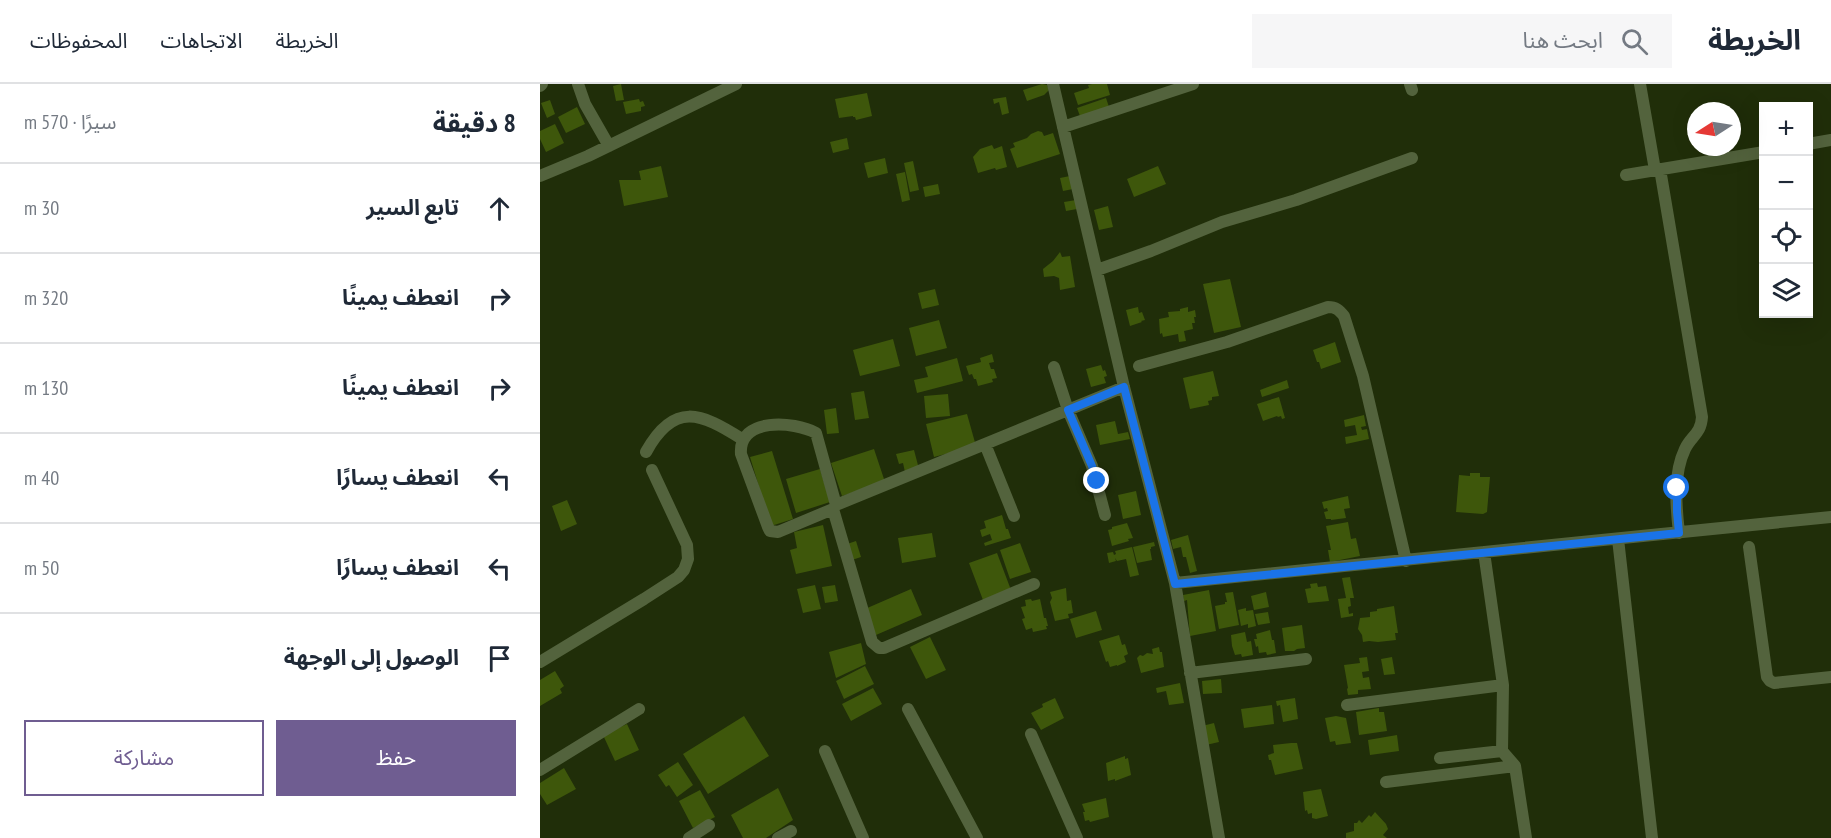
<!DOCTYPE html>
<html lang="ar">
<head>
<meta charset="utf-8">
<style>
  body { margin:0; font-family:"PT Sans Narrow","Noto Sans Arabic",sans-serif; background:#f6f6f7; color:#1f2937; direction:rtl }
  .controls { position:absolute; right:18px; top:18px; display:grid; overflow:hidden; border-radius:0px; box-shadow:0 6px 24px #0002 }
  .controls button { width:54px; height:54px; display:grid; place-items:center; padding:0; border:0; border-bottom:2px solid #e0e1e3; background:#fff; color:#1f2937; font:30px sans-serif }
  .compass { position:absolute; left:1147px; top:18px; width:54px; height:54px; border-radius:50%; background:#fff; box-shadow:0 6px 24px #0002; rotate:258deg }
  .stop { position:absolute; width:18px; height:18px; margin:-14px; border:4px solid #1a73e8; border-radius:50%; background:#fff }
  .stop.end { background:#1a73e8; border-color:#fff; box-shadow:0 2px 6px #0008 }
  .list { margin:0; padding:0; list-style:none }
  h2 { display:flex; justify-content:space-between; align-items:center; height:78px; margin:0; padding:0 24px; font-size:26px }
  h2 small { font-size:20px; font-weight:400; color:#747a83 }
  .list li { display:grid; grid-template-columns:39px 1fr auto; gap:18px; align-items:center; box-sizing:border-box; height:90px; padding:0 24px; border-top:2px solid #e0e1e3 }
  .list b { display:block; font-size:22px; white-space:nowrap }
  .list em { font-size:20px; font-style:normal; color:#747a83 }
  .actions { display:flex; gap:12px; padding:18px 24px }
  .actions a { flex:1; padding:14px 0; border:2px solid #6f5d91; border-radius:0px; text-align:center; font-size:21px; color:#6f5d91 }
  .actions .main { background:#6f5d91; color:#fff }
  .icon { flex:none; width:33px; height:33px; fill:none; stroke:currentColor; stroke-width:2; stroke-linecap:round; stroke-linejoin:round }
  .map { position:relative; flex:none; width:1291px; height:754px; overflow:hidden; direction:ltr }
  header { display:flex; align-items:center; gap:36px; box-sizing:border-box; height:84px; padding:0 30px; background:#fff; border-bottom:2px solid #e0e1e3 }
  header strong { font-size:28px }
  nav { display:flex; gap:33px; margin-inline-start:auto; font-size:21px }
  .search { width:420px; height:54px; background:#f6f6f7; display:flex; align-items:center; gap:15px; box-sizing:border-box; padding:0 21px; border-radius:0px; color:#747a83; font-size:22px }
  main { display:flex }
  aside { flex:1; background:#fff }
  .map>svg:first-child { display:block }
  .building { fill:#3e570b }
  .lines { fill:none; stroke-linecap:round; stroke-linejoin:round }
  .minor { stroke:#53633d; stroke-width:12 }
  .route { stroke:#1a73e8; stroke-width:8 }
</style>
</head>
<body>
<header>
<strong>الخريطة</strong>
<div class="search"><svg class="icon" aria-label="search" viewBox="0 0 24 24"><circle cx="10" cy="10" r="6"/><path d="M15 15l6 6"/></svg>ابحث هنا</div>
<nav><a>الخريطة</a><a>الاتجاهات</a><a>المحفوظات</a></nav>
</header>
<main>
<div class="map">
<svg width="1291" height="754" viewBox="0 0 1291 754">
  <rect width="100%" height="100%" fill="#202e09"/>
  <path class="building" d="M 81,0 L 84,16 L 76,17 L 73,2 Z
    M 502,0 L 507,1 L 509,6 L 504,11 L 487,17 L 483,6 Z
    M 552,0 L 567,0 L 570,11 L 538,21 L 534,9 L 549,4 L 548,1 Z
    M 327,9 L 332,32 L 316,36 L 315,33 L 313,33 L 313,32 L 299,34 L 295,15 Z
    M 466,13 L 469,29 L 462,31 L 459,18 L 454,20 L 453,15 Z
    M 566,14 L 569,23 L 540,32 L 537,24 Z
    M 99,15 L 100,18 L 103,17 L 105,22 L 101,23 L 101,27 L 86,30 L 83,18 Z
    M 10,16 L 15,30 L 7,34 L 1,19 Z
    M 37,23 L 45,40 L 26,49 L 18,33 Z
    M 15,40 L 24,59 L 6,68 L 0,55 L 0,47 Z
    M 498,47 L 502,48 L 504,52 L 513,49 L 520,70 L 477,84 L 470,65 L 475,63 L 473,59 L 487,54 L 491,50 Z
    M 307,54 L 309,65 L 293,69 L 290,58 Z
    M 452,61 L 454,65 L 462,62 L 467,83 L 456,86 L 455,84 L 438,89 L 433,73 L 440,65 Z
    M 345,74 L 348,89 L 328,94 L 324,79 Z
    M 373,77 L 379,106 L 370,108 L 364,79 Z
    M 121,82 L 128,113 L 84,122 L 79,96 L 101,96 L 99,87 Z
    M 618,82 L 626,100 L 594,113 L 587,95 Z
    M 365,88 L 370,116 L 362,118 L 356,90 Z
    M 530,92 L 533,105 L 523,107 L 520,94 Z
    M 398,100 L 400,110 L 385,113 L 383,103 Z
    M 536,116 L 537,125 L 526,127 L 524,118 Z
    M 568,122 L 573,143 L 559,146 L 554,126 Z
    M 520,168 L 522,173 L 530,172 L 535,203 L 520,206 L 519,194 L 514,192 L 504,193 L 503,185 L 513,177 Z
    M 690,195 L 701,243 L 674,249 L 663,200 Z
    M 395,205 L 399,221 L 382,225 L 378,209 Z
    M 598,223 L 599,229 L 602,228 L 605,236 L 601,237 L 602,238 L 590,242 L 586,226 Z
    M 648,223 L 648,228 L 655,226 L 656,233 L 654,233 L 655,239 L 652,239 L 653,245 L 644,247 L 646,257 L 639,258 L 638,250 L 623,253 L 622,249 L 620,250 L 619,235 L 629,233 L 628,228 L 640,227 L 640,225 Z
    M 399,236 L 407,264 L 376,272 L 369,244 Z
    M 353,255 L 360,282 L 320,292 L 313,266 Z
    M 795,258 L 801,278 L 781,285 L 779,278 L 777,278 L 773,266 Z
    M 452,270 L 454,278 L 449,279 L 451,285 L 454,285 L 457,294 L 452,295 L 453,298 L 438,302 L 436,295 L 434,295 L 432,290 L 429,291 L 426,282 L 441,278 L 440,274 Z
    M 417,274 L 423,297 L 377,309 L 374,296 L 388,293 L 385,283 Z
    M 561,281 L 563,287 L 565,286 L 567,292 L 564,293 L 566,299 L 551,303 L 546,285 Z
    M 673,287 L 679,312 L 672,313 L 672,316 L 668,317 L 669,321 L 650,325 L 643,294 Z
    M 747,296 L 749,304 L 722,313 L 720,306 Z
    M 324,307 L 329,334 L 315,336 L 311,309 Z
    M 408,310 L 410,332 L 386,334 L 384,312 Z
    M 739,313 L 745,334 L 742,335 L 741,332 L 738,333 L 737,332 L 723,337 L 717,320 Z
    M 296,324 L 299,349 L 287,350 L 284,326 Z
    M 427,330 L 436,362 L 394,373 L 386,340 Z
    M 824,331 L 826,342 L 821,343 L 822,346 L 827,345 L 829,355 L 806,360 L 805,353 L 817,351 L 815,341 L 805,343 L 804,336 Z
    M 575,337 L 578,350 L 588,348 L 590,355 L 560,361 L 556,341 Z
    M 334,365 L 345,398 L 302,412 L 291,379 Z
    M 374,366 L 379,385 L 365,388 L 363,379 L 359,380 L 356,370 Z
    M 232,367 L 253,435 L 231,442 L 210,373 Z
    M 280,385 L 290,418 L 256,429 L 246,395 Z
    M 930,389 L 940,389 L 940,393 L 950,393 L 947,428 L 943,430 L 916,428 L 919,391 L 930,392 Z
    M 596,407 L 601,431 L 583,435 L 578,411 Z
    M 808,412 L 810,424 L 804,425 L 806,434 L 791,436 L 791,435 L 786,435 L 784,428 L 788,427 L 787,424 L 784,425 L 782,418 Z
    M 27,416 L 37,440 L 21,447 L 12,422 Z
    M 462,431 L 466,445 L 468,445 L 471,454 L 445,462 L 444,459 L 452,456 L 450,450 L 442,453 L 440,446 L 446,444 L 444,437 Z
    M 808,438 L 811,455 L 816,454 L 820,472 L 790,478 L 788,466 L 791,466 L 786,442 Z
    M 587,439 L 593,454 L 588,455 L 589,457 L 572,462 L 568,446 L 572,445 L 572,443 Z
    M 283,441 L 292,482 L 256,490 L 250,466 L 257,464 L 254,448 Z
    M 392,449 L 396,473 L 362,479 L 358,454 Z
    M 648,451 L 657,487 L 650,489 L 646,473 L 643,473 L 641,463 L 633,465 L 631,456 Z
    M 316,457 L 321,473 L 312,476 L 307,460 Z
    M 614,458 L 615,462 L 611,463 L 611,465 L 610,465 L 612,476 L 597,479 L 593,463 Z
    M 480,459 L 491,488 L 470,495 L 460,466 Z
    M 592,463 L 599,491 L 590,493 L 586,475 L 577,477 L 575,474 L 576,477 L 569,479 L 567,469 L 573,468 L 574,471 L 576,470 L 575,467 Z
    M 457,469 L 471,506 L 443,516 L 429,479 Z
    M 810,493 L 814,514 L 810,514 L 811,522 L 808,523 L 809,530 L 813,529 L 813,532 L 801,534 L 798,515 L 806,514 L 802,494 Z
    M 777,499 L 778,503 L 786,502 L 789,517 L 768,519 L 765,505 L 771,504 L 770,500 Z
    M 275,501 L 281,525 L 263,529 L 257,505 Z
    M 295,501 L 298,517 L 285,519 L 282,503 Z
    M 526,504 L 527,517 L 531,516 L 533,529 L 528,530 L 529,534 L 515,537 L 510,518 L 512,514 L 510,508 Z
    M 371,505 L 382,531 L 336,551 L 325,525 Z
    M 669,506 L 676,547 L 650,552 L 647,516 L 644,517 L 643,511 Z
    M 693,508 L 699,541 L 679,545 L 675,522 L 685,520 L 685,518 L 687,518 L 685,509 Z
    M 726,508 L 729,523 L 714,526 L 711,512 Z
    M 491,515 L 492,517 L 500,515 L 504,534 L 506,534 L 508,542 L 506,542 L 507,545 L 493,548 L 492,544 L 486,546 L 482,535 L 485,534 L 481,523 L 486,522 L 485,516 Z
    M 854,522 L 858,549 L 855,549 L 856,556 L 838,558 L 829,557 L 823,558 L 822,551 L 818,545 L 820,534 L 830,533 L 830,528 L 837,527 L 837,525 Z
    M 706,524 L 706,527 L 713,526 L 716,542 L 708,544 L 708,540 L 701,542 L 698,526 Z
    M 556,527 L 562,546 L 536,554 L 530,535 Z
    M 728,528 L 730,539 L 718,541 L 715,530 Z
    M 762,541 L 765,564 L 757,565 L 754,567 L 745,567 L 742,544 Z
    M 730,546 L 732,556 L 734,556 L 736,569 L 727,571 L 726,568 L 719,569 L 718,562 L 716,563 L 714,555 L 717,555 L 716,550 Z
    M 705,548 L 707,558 L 711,557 L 713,571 L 702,573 L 701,570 L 695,571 L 692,562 L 691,551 Z
    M 579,551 L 582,561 L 585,560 L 588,570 L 584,572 L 586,578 L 577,582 L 577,581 L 570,583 L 568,577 L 566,578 L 559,557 Z
    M 390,553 L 406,586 L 386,595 L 370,563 Z
    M 321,559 L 326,580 L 296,594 L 289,568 Z
    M 619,563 L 620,568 L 622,568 L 624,583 L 601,589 L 597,574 L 600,571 L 603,572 L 607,569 L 613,570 L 612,565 Z
    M 827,573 L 829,587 L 822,588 L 823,594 L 829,593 L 831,605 L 818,606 L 818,610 L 808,611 L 807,605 L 808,604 L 804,581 L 820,579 L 819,574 Z
    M 852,573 L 855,590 L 844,591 L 841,575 Z
    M 325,582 L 334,600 L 304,615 L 296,597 Z
    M 15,587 L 24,602 L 20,605 L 22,609 L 0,622 L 0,596 Z
    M 681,595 L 682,609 L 663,610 L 662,597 Z
    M 640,599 L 644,619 L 629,621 L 626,607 L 617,609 L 616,604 Z
    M 333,604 L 342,620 L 311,637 L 302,620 Z
    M 515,614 L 524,634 L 501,646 L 491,629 L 503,623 L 502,620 Z
    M 755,614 L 758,635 L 743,638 L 740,621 L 737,622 L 736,617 Z
    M 732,621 L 734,640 L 704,644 L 701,625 Z
    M 839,624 L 839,628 L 844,628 L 847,647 L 819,651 L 816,628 Z
    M 204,632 L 229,672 L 168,710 L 143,670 Z
    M 796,632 L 806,634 L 811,659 L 796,661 L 795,657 L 790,658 L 785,634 Z
    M 674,639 L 679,658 L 666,661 L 662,642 Z
    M 87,640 L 99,666 L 75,677 L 63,651 Z
    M 857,651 L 859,667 L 830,671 L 828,656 Z
    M 751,659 L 757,659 L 763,685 L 735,691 L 731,676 L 729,676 L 728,671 L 734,669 L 733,661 Z
    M 585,672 L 585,675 L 588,674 L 591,691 L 575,697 L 575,695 L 568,697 L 566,679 Z
    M 138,678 L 153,701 L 137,713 L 129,701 L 126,703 L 118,691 Z
    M 24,684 L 36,705 L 7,721 L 0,710 L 0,699 Z
    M 238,704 L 253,736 L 226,754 L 203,754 L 191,731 Z
    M 781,705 L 788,732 L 776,735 L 772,734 L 772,729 L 768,730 L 767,726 L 765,727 L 763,708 Z
    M 160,706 L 175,733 L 153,744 L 139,717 Z
    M 566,714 L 569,733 L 550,738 L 549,736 L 545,737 L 543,728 L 545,728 L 542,720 Z
    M 835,728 L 846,740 L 848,745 L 843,751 L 847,754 L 806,754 L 806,749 L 814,747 L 814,739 L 817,739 L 819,736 L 822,739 L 829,731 L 831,733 Z"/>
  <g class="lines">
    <path class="minor" d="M 38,0 L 45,20 L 69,62
      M 513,0 L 584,303 L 635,499 L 679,754
      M 870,0 L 872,6
      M 1100,0 L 1115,86
      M 0,2 L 2,0
      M 523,43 L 653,0
      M 1268,60 L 1291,56
      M 1120,85 L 1162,333 C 1161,350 1151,352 1145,365 C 1133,390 1136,422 1139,449
      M 1086,91 L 1224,68
      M 0,92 L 48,72 L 196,0
      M 557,186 L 611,167 L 682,138 L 756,116 L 872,74
      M 599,282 L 687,258 L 788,223 C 796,223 799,226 804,232 L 823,292 L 866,477
      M 514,283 L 528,326 L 552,382 L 565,431
      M 445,360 L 474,432
      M 106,368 C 134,317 161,329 202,355
      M 296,421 L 276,349 C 254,337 198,333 201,370 L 228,443 L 230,447 L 238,448 L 293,425 L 296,421 L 584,303
      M 293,425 L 332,558 L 339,564 L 344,564 L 494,500
      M 1078,455 L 1112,754
      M 1209,463 L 1227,593 L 1230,597 L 1234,599 L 1291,593
      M 944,468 L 963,601 L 962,667 L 975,682 L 986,754
      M 635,499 L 1291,433
      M 0,578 L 104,515 L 138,493 L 144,486 L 148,475 L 147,461 L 112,386
      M 650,589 L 766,575
      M 807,621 L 963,601
      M 368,625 L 437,754
      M 491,650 L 537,754
      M 285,667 L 323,754
      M 900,674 L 962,667
      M 0,686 L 99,625
      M 846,698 L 975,682
      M 149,754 L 169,741
      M 238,754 L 251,747"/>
  </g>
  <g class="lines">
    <path class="route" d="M 557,397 L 552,382 L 528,326 L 584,303 L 635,500 L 1139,449 L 1137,428 L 1137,404"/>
  </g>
</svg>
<div class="controls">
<button>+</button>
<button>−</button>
<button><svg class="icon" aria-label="locate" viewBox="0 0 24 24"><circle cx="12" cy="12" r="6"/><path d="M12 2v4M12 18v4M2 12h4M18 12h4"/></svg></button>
<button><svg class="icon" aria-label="layers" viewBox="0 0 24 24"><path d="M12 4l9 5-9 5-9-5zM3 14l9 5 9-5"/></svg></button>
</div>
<svg class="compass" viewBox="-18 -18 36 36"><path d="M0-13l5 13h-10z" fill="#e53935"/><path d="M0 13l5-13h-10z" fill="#747a83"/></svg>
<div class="stop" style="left:1137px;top:404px"></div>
<div class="stop end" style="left:557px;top:397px"></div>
</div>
<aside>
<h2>8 دقيقة<small>سيرًا · 570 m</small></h2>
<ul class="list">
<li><svg class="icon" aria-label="ahead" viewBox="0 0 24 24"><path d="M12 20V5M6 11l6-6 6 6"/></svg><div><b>تابع السير</b></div><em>30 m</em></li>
<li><svg class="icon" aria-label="right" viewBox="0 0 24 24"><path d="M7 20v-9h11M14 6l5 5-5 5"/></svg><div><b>انعطف يمينًا</b></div><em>320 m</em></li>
<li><svg class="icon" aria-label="right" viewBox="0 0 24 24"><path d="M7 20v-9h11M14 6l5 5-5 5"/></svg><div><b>انعطف يمينًا</b></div><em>130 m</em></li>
<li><svg class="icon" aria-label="left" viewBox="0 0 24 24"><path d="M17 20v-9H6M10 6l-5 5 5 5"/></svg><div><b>انعطف يسارًا</b></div><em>40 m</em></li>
<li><svg class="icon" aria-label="left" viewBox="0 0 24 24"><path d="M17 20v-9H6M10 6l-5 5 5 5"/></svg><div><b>انعطف يسارًا</b></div><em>50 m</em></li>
<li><svg class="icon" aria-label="arrive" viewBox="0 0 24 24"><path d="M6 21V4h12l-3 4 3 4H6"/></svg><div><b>الوصول إلى الوجهة</b></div></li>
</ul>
<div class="actions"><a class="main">حفظ</a><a>مشاركة</a></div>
</aside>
</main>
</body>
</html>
